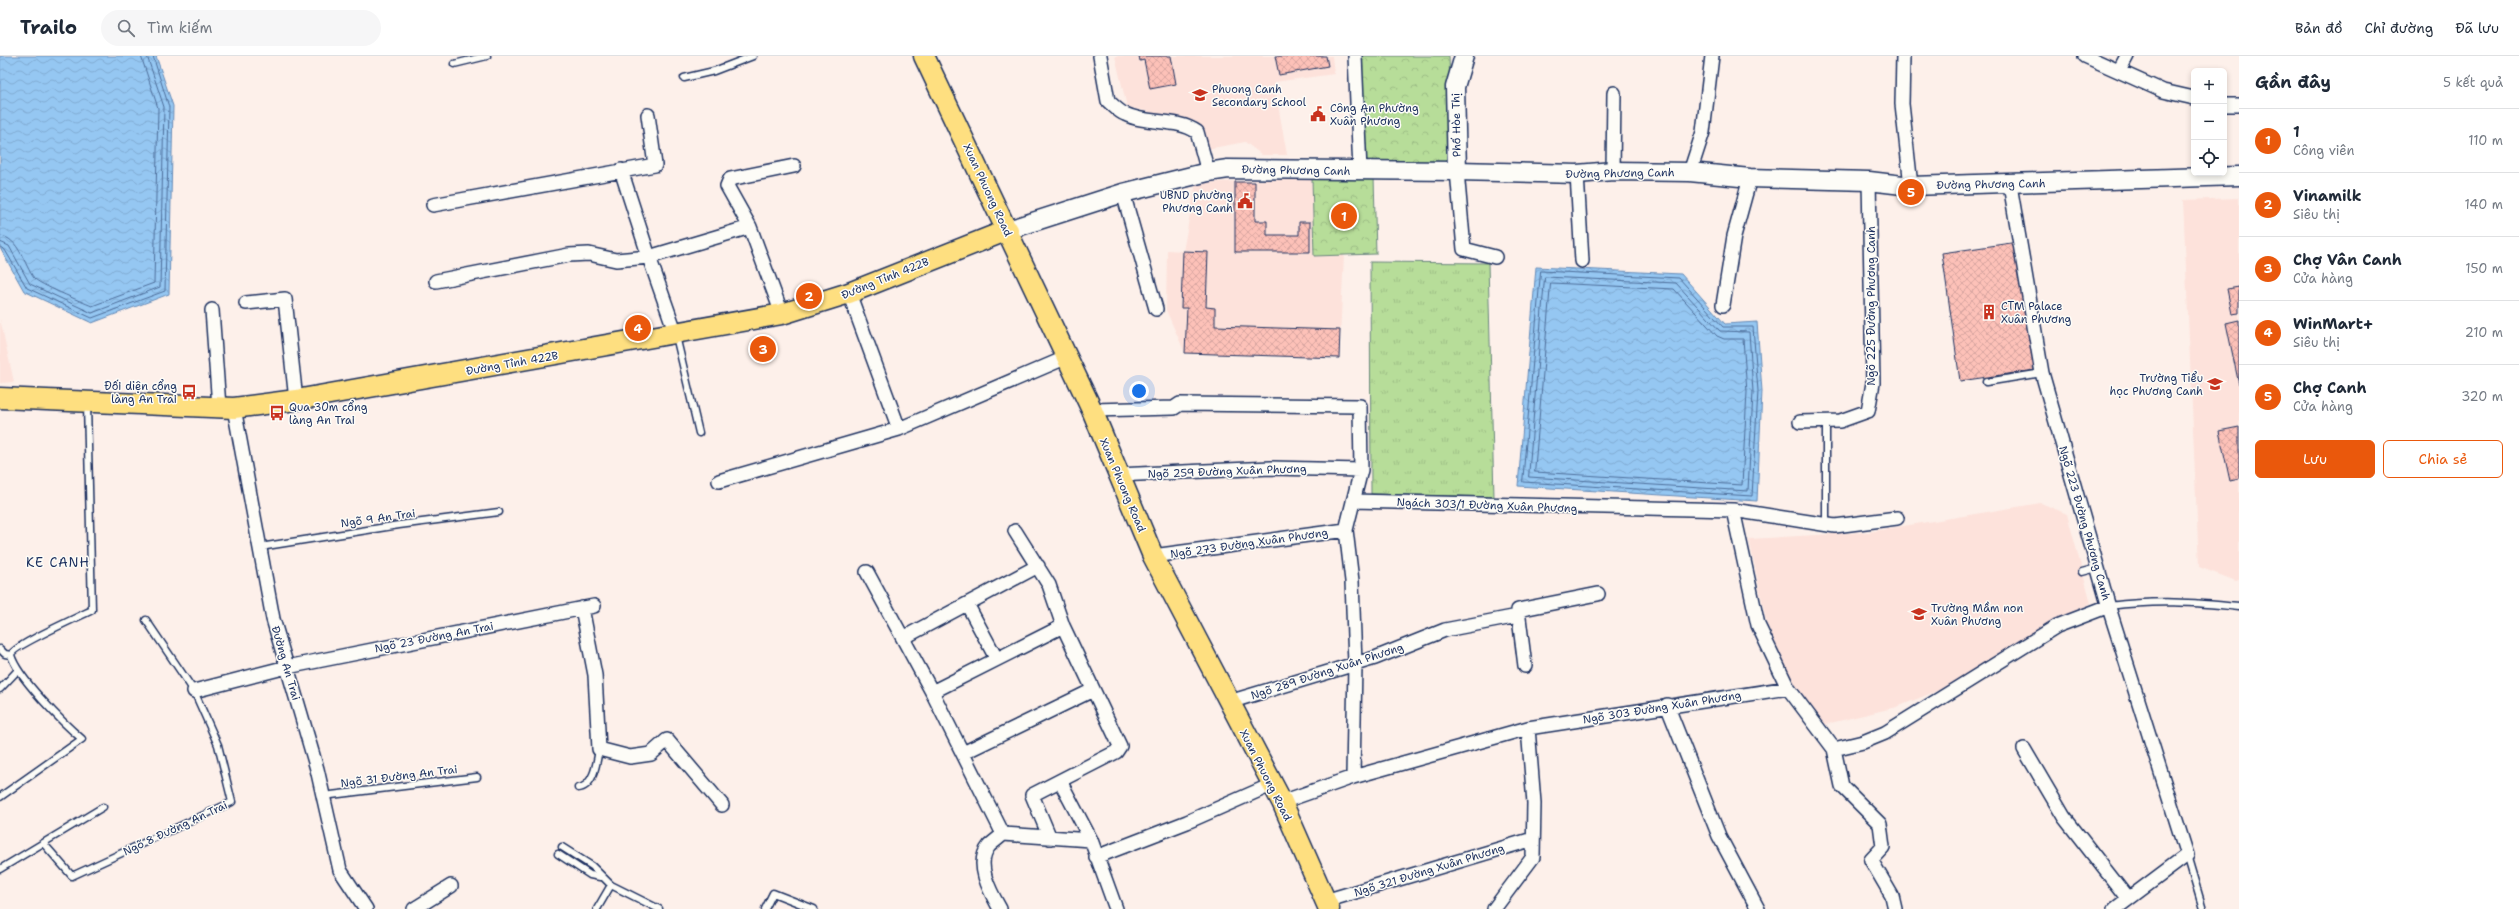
<!DOCTYPE html>
<html lang="vi">
<head>
<meta charset="utf-8">
<style>
  body { margin:0; font-family:"Shantell Sans",sans-serif; background:#f6f6f7; color:#1f2937 }
  .controls { position:absolute; right:12px; top:12px; display:grid; overflow:hidden; border-radius:6px; box-shadow:0 2px 6px #0003 }
  .controls button { width:36px; height:36px; display:grid; place-items:center; padding:0; border:0; border-bottom:1px solid #e0e1e3; background:#fff; color:#1f2937; font:20px sans-serif }
  .you { position:absolute; left:1139px; top:335px; width:14px; height:14px; margin:-10px; border:3px solid #fff; border-radius:50%; background:#1a73e8; box-shadow:0 0 0 6px #1a73e833 }
  .badge { display:grid; place-items:center; width:26px; height:26px; border-radius:50%; background:#ea580c; color:#fff; font-size:13px; font-weight:700 }
  .pin { position:absolute; translate:-50% -50%; border:2px solid #fff; box-shadow:0 1px 4px #0006 }
  .list { margin:0; padding:0; list-style:none }
  h2 { display:flex; justify-content:space-between; align-items:center; height:52px; margin:0; padding:0 16px; font-size:17px }
  h2 small { font-size:13px; font-weight:400; color:#747a83 }
  .list li { display:grid; grid-template-columns:26px 1fr auto; gap:12px; align-items:center; box-sizing:border-box; height:64px; padding:0 16px; border-top:1px solid #e0e1e3 }
  .list b { display:block; font-size:15px; white-space:nowrap }
  .list p { margin:0; font-size:13px; white-space:nowrap; color:#747a83 }
  .list em { font-size:13px; font-style:normal; color:#747a83 }
  .actions { display:flex; gap:8px; padding:12px 16px }
  .actions a { flex:1; padding:9px 0; border:1px solid #ea580c; border-radius:6px; text-align:center; font-size:14px; color:#ea580c }
  .actions .main { background:#ea580c; color:#fff }
  .icon { flex:none; width:22px; height:22px; fill:none; stroke:currentColor; stroke-width:2; stroke-linecap:round; stroke-linejoin:round }
  .map { position:relative; flex:none; width:2239px; height:853px; overflow:hidden }
  header { display:flex; align-items:center; gap:24px; box-sizing:border-box; height:56px; padding:0 20px; background:#fff; border-bottom:1px solid #e0e1e3 }
  header strong { font-size:19px }
  nav { display:flex; gap:22px; margin-inline-start:auto; font-size:14px }
  .search { width:280px; height:36px; background:#f6f6f7; display:flex; align-items:center; gap:10px; box-sizing:border-box; padding:0 14px; border-radius:22px; color:#747a83; font-size:15px }
  main { display:flex }
  aside { flex:1; background:#fff }
  .map>svg:first-child { display:block }
  .built { fill:#fde2db }
  .grass { fill:url(#grass-tufts); stroke:#69867c }
  .forest { fill:url(#forest-crowns); stroke:#69867c }
  .water { fill:url(#water-waves); stroke:#648ab7 }
  .lines { fill:none; stroke-linecap:round; stroke-linejoin:round }
  .shore { stroke:#4c6c99; stroke-width:1 }
  .building { fill:url(#building-cross-hatch); stroke:#1b2f5e }
  .lane-casing { stroke:#1b2f5e; stroke-width:9 }
  .street-casing { stroke:#1b2f5e; stroke-width:16 }
  .secondary-casing { stroke:#1b2f5e; stroke-width:21 }
  .primary-casing { stroke:#1b2f5e; stroke-width:23 }
  .lane { stroke:#fdfcf7; stroke-width:6 }
  .street { stroke:#fdfcf7; stroke-width:13 }
  .secondary { stroke:#fdfcf7; stroke-width:18 }
  .primary { stroke:#fedf80; stroke-width:20 }
  .labels { text-anchor:middle; stroke-width:3; stroke-linejoin:round; paint-order:stroke }
  .poi-label { font-size:11px; fill:#1b2f5e; stroke:#fdfcf7; text-anchor:start }
  .street-label { font-size:11px; fill:#1b2f5e; stroke:#fdfcf7 }
  .quarter-label { font-size:13px; letter-spacing:1px; fill:#1b2f5e; stroke:#fdfcf7 }
</style>
</head>
<body>
<header>
<strong>Trailo</strong>
<div class="search"><svg class="icon" aria-label="search" viewBox="0 0 24 24"><circle cx="10" cy="10" r="6"/><path d="M15 15l6 6"/></svg>Tìm kiếm</div>
<nav><a>Bản đồ</a><a>Chỉ đường</a><a>Đã lưu</a></nav>
</header>
<main>
<div class="map">
<svg width="2239" height="853" viewBox="0 0 2239 853">
  <defs>
    <pattern id="grass-tufts" width="24" height="20" patternUnits="userSpaceOnUse"><rect width="24" height="20" fill="#b7dd99"/><path d="M3 7l-1-3M5 7V3M7 7l1-3M15 17l-1-3M17 17v-4M19 17l1-3" fill="none" stroke="#9dbe86"/></pattern>
    <pattern id="forest-crowns" width="20" height="18" patternUnits="userSpaceOnUse"><rect width="20" height="18" fill="#b7dd99"/><path d="M2 6a3 3 0 1 1 6 0M12 15a3 3 0 1 1 6 0" fill="none" stroke="#9dbe86"/></pattern>
    <pattern id="water-waves" width="16" height="10" patternUnits="userSpaceOnUse"><rect width="16" height="10" fill="#95c7f2"/><path d="M0 5q4-4 8 0t8 0" fill="none" stroke="#80abd2"/></pattern>
    <pattern id="building-cross-hatch" width="8" height="8" patternUnits="userSpaceOnUse"><rect width="8" height="8" fill="#fdc1b8"/><path d="M0 0l8 8M0 8l8-8" fill="none" stroke="#d8a6a1"/></pattern>
  </defs>
  <rect width="100%" height="100%" fill="#fdf0ea"/>
  <filter id="ink" filterUnits="userSpaceOnUse"><feTurbulence type="fractalNoise" baseFrequency=".025" numOctaves="2"/><feDisplacementMap in="SourceGraphic" scale="8" xChannelSelector="R" yChannelSelector="G"/><feConvolveMatrix kernelMatrix="1 2 1 2 8 2 1 2 1" color-interpolation-filters="sRGB"/></filter>
  <g filter="url(#ink)">
    <path class="built" d="M 1115,0 L 1332,0 L 1334,18 L 1274,26 L 1287,99 L 1262,99 L 1245,86 L 1202,94 L 1195,66 L 1127,51 Z
      M 1312,122 L 1314,199 L 1344,199 L 1339,302 L 1185,297 L 1166,254 L 1167,194 L 1183,195 L 1196,127 Z
      M 2239,142 L 2239,524 L 2236,525 L 2199,511 L 2183,144 Z
      M 0,263 L 14,326 L 0,327 Z
      M 2041,447 L 2067,458 L 2091,547 L 1959,626 L 1897,651 L 1822,669 L 1793,629 L 1767,569 L 1749,483 L 1868,476 Z"/>
    <path class="grass" d="M 1370,206 L 1488,207 L 1494,441 L 1371,438 Z"/>
    <path class="forest" d="M 1360,0 L 1449,0 L 1452,109 L 1363,112 Z
      M 1374,121 L 1376,198 L 1314,200 L 1312,122 Z"/>
    <path class="water" d="M 0,0 L 156,0 L 173,50 L 169,238 L 92,267 L 24,235 L 0,192 Z
      M 1536,211 L 1681,218 L 1725,268 L 1757,266 L 1762,335 L 1757,445 L 1518,430 Z"/>
    <g class="lines">
      <path class="shore" d="M 0,180 C 19,181 24,209 34,222 C 38,228 82,246 92,250 L 154,227 L 158,52 L 141,0
        M 0,186 L 9,190 L 30,228 L 92,257 L 160,231 L 164,51 L 147,0
        M 0,191 L 5,194 L 27,232 L 92,262 L 165,235 L 169,51 L 153,0
        M 1541,215 L 1679,222 L 1723,271 L 1753,271 L 1758,335 L 1752,440 L 1523,426 Z
        M 1545,221 L 1676,227 L 1720,275 L 1749,276 L 1753,336 L 1748,435 L 1529,421 Z
        M 1551,227 L 1674,233 L 1717,280 L 1724,283 L 1743,283 L 1747,336 L 1742,429 L 1535,416 Z"/>
    </g>
    <path class="building" d="M 1139,0 L 1171,0 L 1176,28 L 1150,33 L 1144,4 L 1140,5 Z
      M 1275,0 L 1326,0 L 1328,10 L 1279,19 Z
      M 1235,126 L 1255,126 L 1255,165 L 1267,165 L 1267,179 L 1299,179 L 1299,166 L 1310,166 L 1310,196 L 1235,196 Z
      M 2018,186 L 2036,314 L 1960,325 L 1942,197 Z
      M 1183,195 L 1208,196 L 1206,251 L 1215,252 L 1215,270 L 1340,274 L 1339,302 L 1185,297 L 1187,252 L 1181,252 Z
      M 2239,231 L 2239,257 L 2232,258 L 2227,233 Z
      M 2239,264 L 2239,329 L 2226,267 Z
      M 2239,371 L 2239,423 L 2230,425 L 2219,375 Z"/>
    <g class="lines">
      <g class="lane-casing">
        <path id="lane" d="M 454,8 L 487,0
          M 684,22 L 714,15 L 753,0
          M 676,280 L 699,377
          M 1986,326 L 2042,317
          M 1826,365 L 1826,469
          M 260,491 L 399,469 L 499,456
          M 2082,516 L 2097,512
          M 2109,550 C 2157,544 2191,546 2239,551
          M 0,593 L 5,598 L 11,599
          M 0,633 L 18,614
          M 578,732 C 594,731 597,705 599,693
          M 323,740 L 477,721
          M 0,741 L 82,683 C 64,668 17,621 11,599 C 12,590 79,561 92,554 L 87,348
          M 44,788 L 72,820 L 232,746 L 218,689 L 194,635 L 146,564
          M 562,791 L 592,810 L 611,829
          M 558,798 L 590,819 L 600,821
          M 2187,799 L 2203,853
          M 0,813 L 103,751
          M 597,853 L 611,829 L 659,853
          M 765,853 L 773,837 L 814,853"/>
      </g>
      <g class="street-casing">
        <path id="street" d="M 1100,0 L 1108,45 C 1113,49 1119,56 1125,58 C 1147,69 1178,62 1197,76 L 1208,116
          M 1355,0 L 1360,115
          M 1903,0 L 1902,48 L 1911,130
          M 2085,0 L 2163,35 L 2194,42
          M 2119,15 L 2127,0
          M 2224,49 L 2239,49
          M 621,114 L 649,201 L 750,171 L 782,258
          M 1457,115 L 1464,193 L 1495,201
          M 1613,115 L 1614,37
          M 1690,116 L 1703,76 L 1712,0
          M 1577,118 L 1582,205
          M 2010,129 L 2042,317 L 2110,555 L 2187,799 L 2115,853
          M 1123,137 L 1156,253
          M 433,149 L 655,109 L 648,59
          M 750,171 L 727,130 L 730,123 L 794,110
          M 436,225 L 569,199 L 589,198 L 616,204 L 649,201 L 676,278
          M 849,237 L 899,373
          M 246,247 L 285,243 L 296,344
          M 1723,249 L 1734,180 L 1750,122
          M 212,254 L 219,351
          M 234,352 L 273,563 L 317,713 L 340,814 L 366,853
          M 1092,354 L 1174,352 L 1180,348 L 1360,350 L 1361,414 L 1346,474 L 1352,525 L 1355,608 L 1353,721
          M 1800,366 L 1840,365 L 1868,355 L 1873,327 L 1869,125
          M 1117,419 L 1271,412 L 1361,414
          M 719,425 L 899,373 L 1065,302
          M 1353,445 L 1733,454 L 1835,470 L 1897,462
          M 1733,454 L 1758,569 L 1788,632 L 1834,693 L 1842,730 L 1880,768 L 1883,791 L 1871,804 L 1892,840 L 1895,853
          M 1015,475 L 1049,529 L 1063,570 L 1120,690 L 1116,696 L 1032,739 L 1050,782
          M 1153,500 L 1346,474
          M 867,516 L 932,636 L 1003,778
          M 967,548 L 996,602
          M 582,552 L 595,619 L 599,693 L 630,701 L 651,698 L 667,684 L 722,749
          M 903,582 L 1038,510
          M 1525,610 L 1518,554 L 1598,538
          M 194,635 L 287,611 L 594,550
          M 932,636 L 1063,570
          M 1229,646 L 1375,602 L 1445,574 L 1518,560
          M 1667,649 L 1719,780 L 1758,853
          M 1834,693 L 1863,686 L 1885,677 L 2057,570 L 2109,550
          M 2024,693 L 2064,761 L 2128,843
          M 963,697 L 1093,634
          M 1060,725 L 1091,784 L 1116,853
          M 1282,746 L 1353,721 L 1528,672 L 1788,632
          M 1096,801 L 1187,766 L 1271,729
          M 1325,845 L 1533,783
          M 414,853 L 451,830
          M 1000,853 C 991,837 974,808 989,790 C 993,786 999,782 1003,778 L 1091,784
          M 1494,853 L 1533,801 L 1534,747 L 1528,672"/>
      </g>
      <g class="secondary-casing">
        <path id="secondary" d="M 1457,115 L 1455,31 L 1464,0
          M 1008,174 L 1123,137 L 1208,116 L 1228,113 L 1457,115 L 1577,118 L 1613,115 L 1690,116 L 1750,122 L 1869,125 L 1911,130 L 2239,120"/>
      </g>
      <g class="primary-casing">
        <path id="primary" d="M 924,0 L 1092,354 L 1153,500 L 1282,746 L 1329,853
          M 0,342 L 234,352 L 296,344 L 782,258 L 849,237 L 1008,174"/>
      </g>
      <use href="#lane" class="lane"/>
      <use href="#street" class="street"/>
      <use href="#secondary" class="secondary"/>
      <use href="#primary" class="primary"/>
    </g>
  </g>
  <defs>
    <g id="school-bare" transform="scale(1.2)"><path d="M0-5L7-2L0 1L-7-2ZM-4 1L0 2.5L4 1V4Q0 6-4 4Z" fill="#c8321e" stroke="#fdfcf7" stroke-width="2.5" paint-order="stroke"/></g>
    <g id="civic-bare" transform="scale(1.2)"><path d="M-.6-6.5H3V-4.5H.6V-3L4-1V1h2V6H-6V1h2V-1L-.6-3ZM-1.2 2.5V6h2.4V2.5Z" fill="#c8321e" stroke="#fdfcf7" stroke-width="2.5" paint-order="stroke"/></g>
    <g id="building-bare" transform="scale(1.2)"><path d="M-4-6H4V6H1V3H-1V6H-4ZM-2.5-4.3h1.7v1.8h-1.7ZM.8-4.3h1.7v1.8H.8ZM-2.5-1h1.7V.8h-1.7ZM.8-1h1.7V.8H.8Z" fill="#c8321e" stroke="#fdfcf7" stroke-width="2.5" paint-order="stroke"/></g>
    <g id="bus-bare" transform="scale(1.2)"><path d="M-5-6H5V4H4V6H2V4H-2V6H-4V4H-5ZM-3.5-4V0h7V-4ZM-3.5 1.2v1.5H-2V1.2ZM2 1.2v1.5H3.5V1.2Z" fill="#c8321e" stroke="#fdfcf7" stroke-width="2.5" paint-order="stroke"/></g>
  </defs>
  <g fill-rule="evenodd">
    <use href="#school-bare" x="1200" y="39"/>
    <use href="#civic-bare" x="1318" y="58"/>
    <use href="#civic-bare" x="1245" y="145"/>
    <use href="#building-bare" x="1989" y="256"/>
    <use href="#school-bare" x="2215" y="328"/>
    <use href="#bus-bare" x="189" y="336"/>
    <use href="#bus-bare" x="277" y="357"/>
    <use href="#school-bare" x="1919" y="558"/>
  </g>
  <g class="labels">
    <g class="poi-label">
      <text x="1212" y="37">Phuong Canh<tspan x="1212" dy="13">Secondary School</tspan></text>
      <text x="1330" y="56">Công An Phường<tspan x="1330" dy="13">Xuân Phương</tspan></text>
      <text x="1233" y="143" text-anchor="end">UBND phường<tspan x="1233" dy="13">Phương Canh</tspan></text>
      <text x="2001" y="254">CTM Palace<tspan x="2001" dy="13">Xuân Phương</tspan></text>
      <text x="2203" y="326" text-anchor="end">Trường Tiểu<tspan x="2203" dy="13">học Phương Canh</tspan></text>
      <text x="177" y="334" text-anchor="end">Đối diện cổng<tspan x="177" dy="13">làng An Trai</tspan></text>
      <text x="289" y="355">Qua 30m cổng<tspan x="289" dy="13">làng An Trai</tspan></text>
      <text x="1931" y="556">Trường Mầm non<tspan x="1931" dy="13">Xuân Phương</tspan></text>
    </g>
    <g class="street-label">
      <text transform="translate(1456 69) rotate(-91)" y="4">Phố Hòe Thị</text>
      <text transform="translate(1296 114) rotate(1)" y="4">Đường Phương Canh</text>
      <text transform="translate(1620 117) rotate(-1)" y="4">Đường Phương Canh</text>
      <text transform="translate(1991 128) rotate(-1)" y="4">Đường Phương Canh</text>
      <text transform="translate(988 134) rotate(65)" y="4">Xuan Phuong Road</text>
      <text transform="translate(885 222) rotate(-22)" y="4">Đường Tỉnh 422B</text>
      <text transform="translate(1871 250) rotate(-90)" y="4">Ngõ 225 Đường Phương Canh</text>
      <text transform="translate(512 307) rotate(-10)" y="4">Đường Tỉnh 422B</text>
      <text transform="translate(1227 415) rotate(-2)" y="4">Ngõ 259 Đường Xuân Phương</text>
      <text transform="translate(1123 429) rotate(67)" y="4">Xuan Phuong Road</text>
      <text transform="translate(1487 449) rotate(2)" y="4">Ngách 303/1 Đường Xuân Phương</text>
      <text transform="translate(378 462) rotate(-8)" y="4">Ngõ 9 An Trai</text>
      <text transform="translate(2085 467) rotate(74)" y="4">Ngõ 223 Đường Phương Canh</text>
      <text transform="translate(1249 487) rotate(-8)" y="4">Ngõ 273 Đường Xuân Phương</text>
      <text transform="translate(434 581) rotate(-11)" y="4">Ngõ 23 Đường An Trai</text>
      <text transform="translate(286 607) rotate(74)" y="4">Đường An Trai</text>
      <text transform="translate(1327 615) rotate(-18)" y="4">Ngõ 289 Đường Xuân Phương</text>
      <text transform="translate(1662 651) rotate(-9)" y="4">Ngõ 303 Đường Xuân Phương</text>
      <text transform="translate(1266 719) rotate(63)" y="4">Xuan Phuong Road</text>
      <text transform="translate(399 720) rotate(-7)" y="4">Ngõ 31 Đường An Trai</text>
      <text transform="translate(175 772) rotate(-25)" y="4">Ngõ 8 Đường An Trai</text>
      <text transform="translate(1429 814) rotate(-17)" y="4">Ngõ 321 Đường Xuân Phương</text>
    </g>
    <g class="quarter-label">
      <text x="58" y="511">KE CANH</text>
    </g>
  </g>
</svg>
<div class="controls">
<button>+</button>
<button>−</button>
<button><svg class="icon" aria-label="locate" viewBox="0 0 24 24"><circle cx="12" cy="12" r="6"/><path d="M12 2v4M12 18v4M2 12h4M18 12h4"/></svg></button>
</div>
<div class="you"></div>
<div class="pin badge" style="left:1344px;top:160px">1</div>
<div class="pin badge" style="left:809px;top:240px">2</div>
<div class="pin badge" style="left:763px;top:293px">3</div>
<div class="pin badge" style="left:638px;top:272px">4</div>
<div class="pin badge" style="left:1911px;top:136px">5</div>
</div>
<aside>
<h2>Gần đây<small>5 kết quả</small></h2>
<ul class="list">
<li><span class="badge">1</span><div><b>1</b><p>Công viên</p></div><em>110 m</em></li>
<li><span class="badge">2</span><div><b>Vinamilk</b><p>Siêu thị</p></div><em>140 m</em></li>
<li><span class="badge">3</span><div><b>Chợ Vân Canh</b><p>Cửa hàng</p></div><em>150 m</em></li>
<li><span class="badge">4</span><div><b>WinMart+</b><p>Siêu thị</p></div><em>210 m</em></li>
<li><span class="badge">5</span><div><b>Chợ Canh</b><p>Cửa hàng</p></div><em>320 m</em></li>
</ul>
<div class="actions"><a class="main">Lưu</a><a>Chia sẻ</a></div>
</aside>
</main>
</body>
</html>
